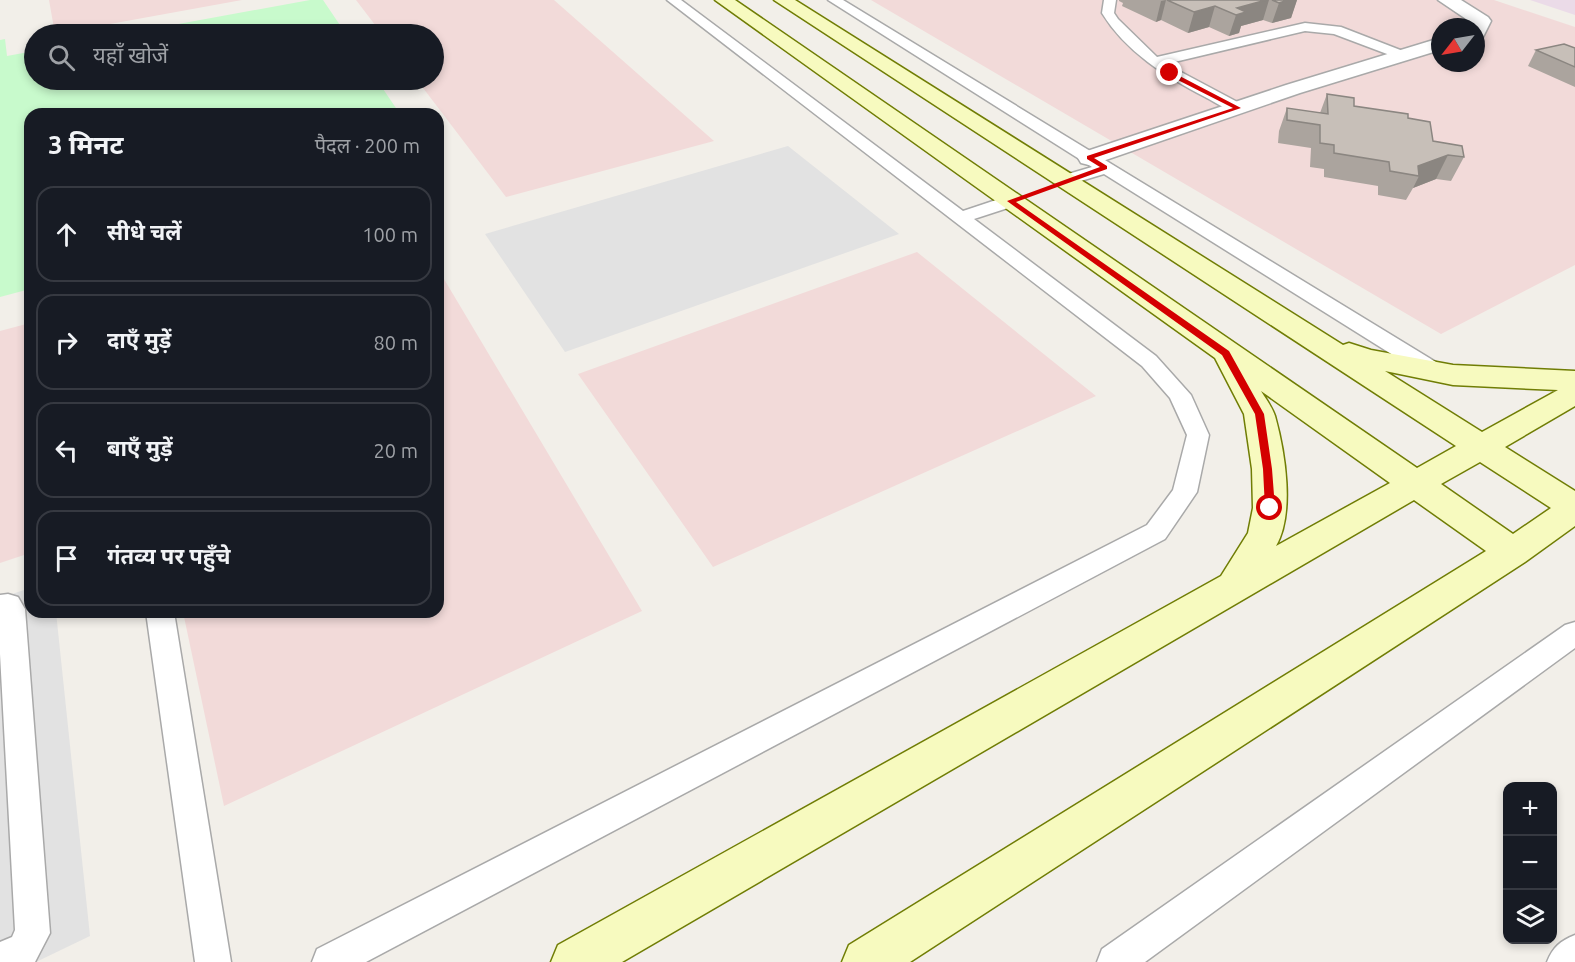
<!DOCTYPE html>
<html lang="hi">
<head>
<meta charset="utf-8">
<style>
  body { margin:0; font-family:Ubuntu,"Noto Sans Devanagari",sans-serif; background:#20242c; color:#f1f3f6 }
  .controls { position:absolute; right:18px; bottom:18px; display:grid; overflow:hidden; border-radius:12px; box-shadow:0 3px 9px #0003 }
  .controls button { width:54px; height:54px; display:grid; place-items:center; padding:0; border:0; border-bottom:2px solid #363941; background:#171b24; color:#f1f3f6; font:30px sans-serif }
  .compass { position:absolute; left:1431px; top:18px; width:54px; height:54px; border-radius:50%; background:#171b24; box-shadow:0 3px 9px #0003; rotate:239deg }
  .stop { position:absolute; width:18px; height:18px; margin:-14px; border:4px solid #d40000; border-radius:50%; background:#fff }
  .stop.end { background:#d40000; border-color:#fff; box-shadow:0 2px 6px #0008 }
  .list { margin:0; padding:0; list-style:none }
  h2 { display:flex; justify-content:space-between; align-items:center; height:78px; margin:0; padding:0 24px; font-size:26px }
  h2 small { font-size:20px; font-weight:400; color:#9ea1a6 }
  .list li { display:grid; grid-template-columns:39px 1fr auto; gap:18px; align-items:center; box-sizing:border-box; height:96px; margin:0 12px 12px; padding:0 12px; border:2px solid #363941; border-radius:18px }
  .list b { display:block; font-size:22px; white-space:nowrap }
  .list em { font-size:20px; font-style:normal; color:#9ea1a6 }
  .icon { flex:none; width:33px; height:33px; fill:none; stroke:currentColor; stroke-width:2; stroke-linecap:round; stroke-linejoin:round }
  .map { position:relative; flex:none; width:1575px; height:962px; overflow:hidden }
  .search { position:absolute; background:#171b24; box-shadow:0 3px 9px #0003; left:24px; top:24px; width:420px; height:66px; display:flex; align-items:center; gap:15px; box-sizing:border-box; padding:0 21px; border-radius:33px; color:#9ea1a6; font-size:22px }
  .panel { position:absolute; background:#171b24; box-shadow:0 3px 9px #0003; left:24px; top:108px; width:420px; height:510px; border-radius:18px }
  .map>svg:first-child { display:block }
  .commercial { fill:#f2dad9; fill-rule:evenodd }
  .industrial { fill:#ebdbe8 }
  .park { fill:#c8facc }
  .parking { fill:#e2e2e2 }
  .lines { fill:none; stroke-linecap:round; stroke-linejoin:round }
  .lane-casing { stroke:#a9a9a9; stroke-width:3 }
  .street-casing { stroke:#a9a9a9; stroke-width:3 }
  .secondary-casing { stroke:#707d05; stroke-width:3 }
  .lane { fill:#fff; fill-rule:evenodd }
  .street { fill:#fff; fill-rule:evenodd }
  .secondary { fill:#f7fabf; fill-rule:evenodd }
  .wall { fill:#aba49e }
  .shaded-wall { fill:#8b8681 }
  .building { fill:#c7bfb8; stroke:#8b8681; stroke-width:1.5 }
  .route { fill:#d40000 }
</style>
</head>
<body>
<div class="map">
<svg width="1575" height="962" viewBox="0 0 1575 962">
  <rect width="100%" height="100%" fill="#f2efe9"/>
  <path class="commercial" d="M 49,0 L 242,0 L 55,34 Z
    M 356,0 L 554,0 L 714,141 L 506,197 L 417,80 L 434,80 L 434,34 L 382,34 Z
    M 871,0 L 1494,0 L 1575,27 L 1575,265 L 1441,334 ZM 1440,27 L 1476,27 L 1476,63 L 1440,63 Z
    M 917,252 L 1096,396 L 713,567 L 578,374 Z
    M 438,269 L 642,611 L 224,806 L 183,612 L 438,612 Z
    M 30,323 L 30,553 L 0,563 L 0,331 Z"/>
  <path class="industrial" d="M 1530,0 L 1575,0 L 1575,15 Z"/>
  <path class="park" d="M 310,0 L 323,0 L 346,34 L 124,34 Z
    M 5,39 L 7,56 L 34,51 L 34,80 L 377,80 L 400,114 L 30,114 L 30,289 L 0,297 L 0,40 Z"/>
  <path class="parking" d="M 788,146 L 899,234 L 565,352 L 485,234 Z
    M 30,588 L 30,612 L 56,612 L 90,936 L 36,962 L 0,962 L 0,598 Z"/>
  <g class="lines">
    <g class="lane-casing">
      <path id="lane" d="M 667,0 L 681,0 L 963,211 L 1005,197 L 1017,197 L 1020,201 L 1017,205 L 974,219 L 1156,356 L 1191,395 L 1209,435 L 1197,492 L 1165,539 L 366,962 L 312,962 L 317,949 L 1147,525 L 1173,490 L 1187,435 L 1170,398 L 1142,366 Z
        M 828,0 L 843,0 L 1444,367 L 1447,372 L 1444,377 L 1436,379 L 1428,377 L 1104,174 L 1064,186 L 1058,185 L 1056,181 L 1058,177 L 1092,167 Z
        M 1104,0 L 1116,0 L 1114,13 L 1118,19 L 1157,57 L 1305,23 L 1341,27 L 1408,53 L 1410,56 L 1403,60 L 1334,34 L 1305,31 L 1166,64 L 1243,105 L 1246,108 L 1238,113 C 1226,110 1215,102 1205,97 C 1165,76 1126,52 1102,13 Z
        M 8,594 L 18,597 L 25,609 L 50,933 L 35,962 L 0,962 L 0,942 L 12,937 L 15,930 L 0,654 L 0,595 Z
        M 146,612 L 174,612 L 231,962 L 195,962 Z
        M 1575,622 L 1575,648 L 1145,962 L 1097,962 L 1102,949 L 1565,625 Z
        M 1575,935 L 1575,962 L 1547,962 C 1553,947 1560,941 1575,935 Z"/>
    </g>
    <g class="street-casing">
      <path id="street" d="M 1438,0 L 1461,0 L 1488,17 L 1491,21 L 1483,37 L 1476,39 L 1476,27 L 1470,27 L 1472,23 Z
        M 1440,38 L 1440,50 L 1300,93 L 1097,163 L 1089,165 L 1081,163 L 1078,158 L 1081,153 L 1286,85 Z"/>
    </g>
    <g class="secondary-casing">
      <path id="secondary" d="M 715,0 L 735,0 L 1417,468 L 1456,446 L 774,0 L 795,0 L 1343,345 L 1349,343 L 1371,350 L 1453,365 L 1575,371 L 1575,406 L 1505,447 L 1575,491 L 1575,526 L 1525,562 L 910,962 L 842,962 L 849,945 L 1486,551 L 1414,500 L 622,962 L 551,962 L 558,945 L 1221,576 L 1248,533 L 1253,508 L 1252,469 L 1244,414 L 1215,358 ZM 1385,371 L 1453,385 L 1558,390 L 1482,432 ZM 1261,391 L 1390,483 L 1276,546 C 1295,513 1285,452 1275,416 C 1272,407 1266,399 1261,391 ZM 1480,462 L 1551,508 L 1513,534 L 1441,484 Z"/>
    </g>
    <use href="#lane" class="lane"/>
    <use href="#street" class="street"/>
    <use href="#secondary" class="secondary"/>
  </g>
  <path class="wall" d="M 1119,0 L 1297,0 L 1291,18 L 1272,23 L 1263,20 L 1241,26 L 1239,33 L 1229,36 L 1209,27 L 1188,33 L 1161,20 L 1156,22 L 1122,6 L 1123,3 L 1119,1 Z
    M 1575,48 L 1575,87 L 1528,66 L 1536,50 Z
    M 1327,94 L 1354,106 L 1408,118 L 1433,141 L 1464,157 L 1451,181 L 1436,179 L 1413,188 L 1406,200 L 1378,195 L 1378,186 L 1324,177 L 1324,169 L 1310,167 L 1311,148 L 1278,143 L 1279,131 L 1287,108 L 1320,113 Z"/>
  <path class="shaded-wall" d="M 1166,0 L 1161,20 L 1156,22 L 1161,1 Z
    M 1266,0 L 1269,0 L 1263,20 L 1241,26 L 1239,33 L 1229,36 L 1236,15 L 1237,8 Z
    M 1272,0 L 1297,0 L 1291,18 L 1272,23 L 1279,3 Z
    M 1215,6 L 1209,27 L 1188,33 L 1194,12 Z
    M 1448,155 L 1436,179 L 1413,188 L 1419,176 L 1418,166 Z"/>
  <path class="building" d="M 1167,0 L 1266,0 L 1237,8 L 1246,12 L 1236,15 L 1215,6 L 1194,12 Z
    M 1272,0 L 1288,0 L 1279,3 Z
    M 1564,44 L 1575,48 L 1575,67 L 1536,50 Z
    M 1327,94 L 1354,98 L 1354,106 L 1408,114 L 1408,118 L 1430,122 L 1433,141 L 1462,146 L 1464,157 L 1448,155 L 1418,166 L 1419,176 L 1390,171 L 1389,162 L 1334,153 L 1334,145 L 1320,143 L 1320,125 L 1287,120 L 1287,108 L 1328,114 Z"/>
  <path class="route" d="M 1168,72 L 1172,72 L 1241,108 L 1094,158 L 1107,166 L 1107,169 L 1016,202 L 1229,351 L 1264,414 L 1272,469 L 1275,508 L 1270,512 L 1265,508 L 1263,469 L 1255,414 L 1222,355 L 1007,201 L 1100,167 L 1087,159 L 1087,156 L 1233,108 L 1168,75 Z"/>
</svg>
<div class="controls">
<button>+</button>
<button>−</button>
<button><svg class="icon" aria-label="layers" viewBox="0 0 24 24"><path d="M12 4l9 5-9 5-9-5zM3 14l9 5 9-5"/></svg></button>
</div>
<svg class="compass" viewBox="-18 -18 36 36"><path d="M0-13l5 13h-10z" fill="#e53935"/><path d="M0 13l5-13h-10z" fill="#9ea1a6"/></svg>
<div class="stop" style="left:1270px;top:508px"></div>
<div class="stop end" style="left:1170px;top:73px"></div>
<div class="search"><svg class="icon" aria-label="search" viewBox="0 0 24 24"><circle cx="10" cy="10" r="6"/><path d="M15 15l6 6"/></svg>यहाँ खोजें</div>
<section class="panel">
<h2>3 मिनट<small>पैदल · 200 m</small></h2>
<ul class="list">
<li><svg class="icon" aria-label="ahead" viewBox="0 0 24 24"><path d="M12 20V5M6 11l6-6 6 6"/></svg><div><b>सीधे चलें</b></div><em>100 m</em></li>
<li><svg class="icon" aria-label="right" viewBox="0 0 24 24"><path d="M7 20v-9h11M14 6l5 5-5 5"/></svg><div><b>दाएँ मुड़ें</b></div><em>80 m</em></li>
<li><svg class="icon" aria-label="left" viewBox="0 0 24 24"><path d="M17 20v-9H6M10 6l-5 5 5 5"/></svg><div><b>बाएँ मुड़ें</b></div><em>20 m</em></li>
<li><svg class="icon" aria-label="arrive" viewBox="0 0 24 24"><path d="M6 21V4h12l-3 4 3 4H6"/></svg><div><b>गंतव्य पर पहुँचे</b></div></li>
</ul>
</section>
</div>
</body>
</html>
